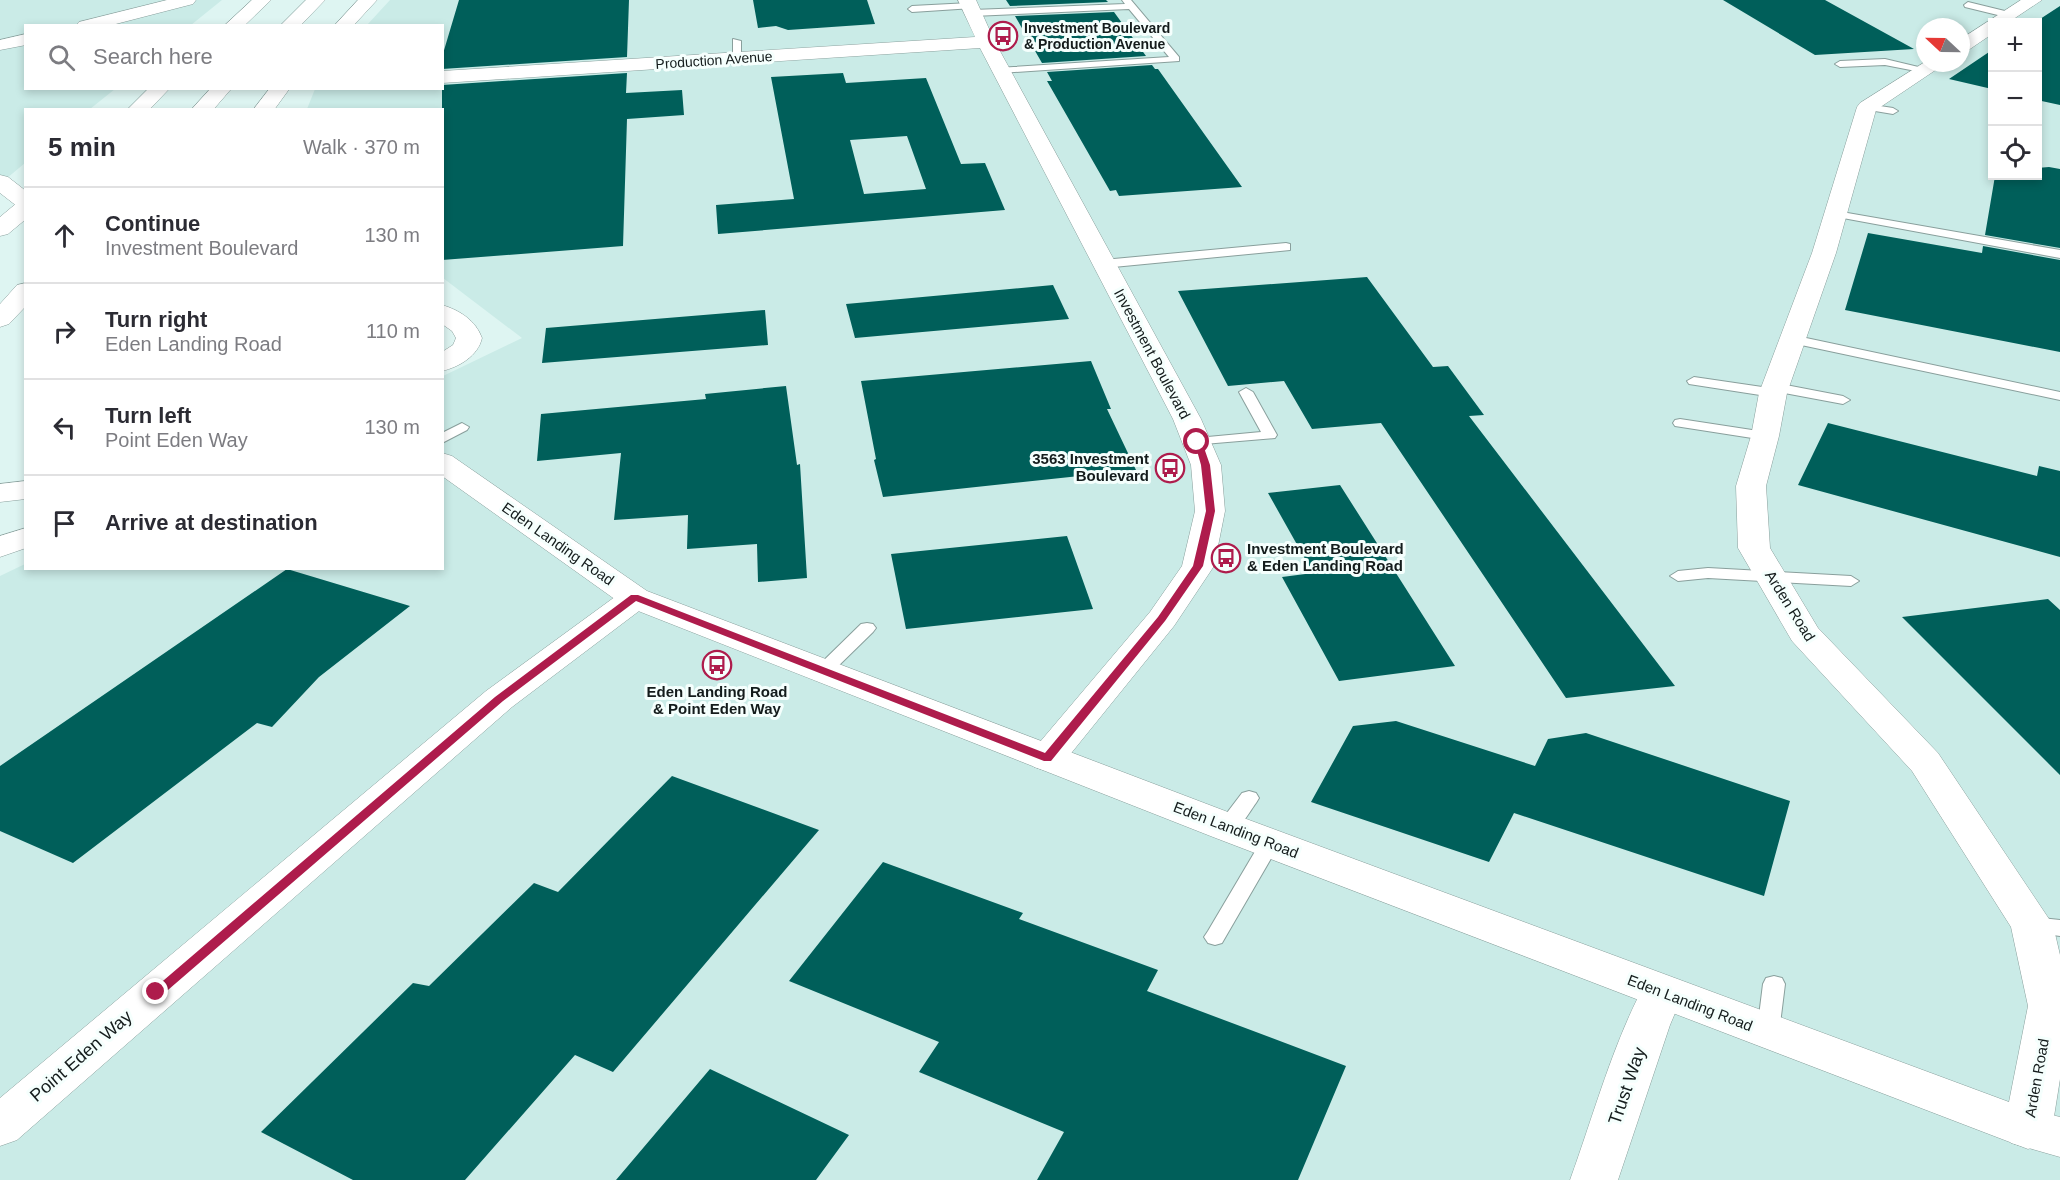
<!DOCTYPE html>
<html lang="en">
<head>
<meta charset="utf-8">
<style>
  body { margin:0; font-family:Helvetica,sans-serif; background:#f2f2f3; color:#2b2b33 }
  .controls { position:absolute; right:18px; top:18px; display:grid; overflow:hidden; border-radius:0px; box-shadow:0 3px 9px #0003 }
  .controls button { width:54px; height:54px; display:grid; place-items:center; padding:0; border:0; border-bottom:2px solid #e1e1e2; background:#fff; color:#2b2b33; font:30px sans-serif }
  .compass { position:absolute; left:1916px; top:18px; width:54px; height:54px; border-radius:50%; background:#fff; box-shadow:0 3px 9px #0003; rotate:292deg }
  .stop { position:absolute; width:18px; height:18px; margin:-14px; border:4px solid #ae1c4c; border-radius:50%; background:#fff }
  .stop.end { background:#ae1c4c; border-color:#fff; box-shadow:0 2px 6px #0008 }
  .list { margin:0; padding:0; list-style:none }
  h2 { display:flex; justify-content:space-between; align-items:center; height:78px; margin:0; padding:0 24px; font-size:26px }
  h2 small { font-size:20px; font-weight:400; color:#7c7c81 }
  .list li { display:grid; grid-template-columns:39px 1fr auto; gap:18px; align-items:center; box-sizing:border-box; height:96px; padding:0 24px; border-top:2px solid #e1e1e2 }
  .list b { display:block; font-size:22px; white-space:nowrap }
  .list p { margin:0; font-size:20px; white-space:nowrap; color:#7c7c81 }
  .list em { font-size:20px; font-style:normal; color:#7c7c81 }
  .icon { flex:none; width:33px; height:33px; fill:none; stroke:currentColor; stroke-width:2; stroke-linecap:round; stroke-linejoin:round }
  .map { position:relative; flex:none; width:2060px; height:1180px; overflow:hidden }
  .search { position:absolute; background:#fff; box-shadow:0 3px 9px #0003; left:24px; top:24px; width:420px; height:66px; display:flex; align-items:center; gap:15px; box-sizing:border-box; padding:0 21px; border-radius:0px; color:#7c7c81; font-size:22px }
  .panel { position:absolute; background:#fff; box-shadow:0 3px 9px #0003; left:24px; top:108px; width:420px; height:462px; border-radius:0px }
  .map>svg:first-child { display:block }
  .built { fill:#caebe7; fill-rule:evenodd }
  .building { fill:#005f5a; fill-rule:evenodd }
  .lines { fill:none; stroke-linecap:round; stroke-linejoin:round }
  .service-casing { stroke:#899f9c; stroke-width:2 }
  .minor-casing { stroke:#899f9c; stroke-width:1 }
  .tertiary-casing { stroke:#899f9c; stroke-width:1 }
  .motorway-casing { stroke:#899f9c; stroke-width:1 }
  .service { fill:#fff; fill-rule:evenodd }
  .minor { fill:#fff; fill-rule:evenodd }
  .tertiary { fill:#fff; fill-rule:evenodd }
  .motorway { fill:#fff; fill-rule:evenodd }
  .route { fill:#ae1c4c }
  .labels { text-anchor:middle; stroke-width:6; stroke-linejoin:round; paint-order:stroke }
  .far-poi-label { font-size:14px; font-weight:bold; fill:#141c1c; stroke:#f5fffd; text-anchor:start }
  .far-street-label { font-size:14px; fill:#141c1c; stroke:#f5fffd }
  .street-label { font-size:15px; fill:#141c1c; stroke:#f5fffd }
  .poi-label { font-size:15px; font-weight:bold; fill:#141c1c; stroke:#f5fffd; text-anchor:end }
  .near-street-label { font-size:18px; fill:#141c1c; stroke:#f5fffd }
</style>
</head>
<body>
<div class="map">
<svg width="2060" height="1180" viewBox="0 0 2060 1180">
  <rect width="100%" height="100%" fill="#def5f2"/>
  <path class="built" d="M 0,0 L 222,0 L 191,25 L 26,26 L 26,88 L 115,89 L 90,109 L 26,110 L 25,163 L 0,184 Z
    M 390,0 L 2060,0 L 2060,1180 L 0,1180 L 0,576 L 25,564 L 26,568 L 442,568 L 443,376 L 522,338 L 443,278 L 442,110 L 307,109 L 315,89 L 442,88 L 442,26 L 367,25 ZM 1992,22 L 2038,22 L 2038,176 L 1992,176 ZM 1925,27 L 1961,27 L 1961,63 L 1925,63 Z"/>
  <path class="building" d="M 459,0 L 629,0 L 627,57 L 442,69 L 442,57 Z
    M 753,0 L 867,0 L 875,24 L 788,30 L 776,26 L 758,28 Z
    M 1006,0 L 1106,0 L 1108,2 L 1010,6 Z
    M 1723,0 L 1825,0 L 1914,49 L 1815,55 Z
    M 2060,6 L 2060,105 L 2037,100 L 2037,21 Z
    M 1114,12 L 1146,56 L 1042,63 L 1015,16 Z
    M 1992,50 L 1992,89 L 1949,79 Z
    M 1152,65 L 1155,69 L 1158,69 L 1242,187 L 1119,196 L 1116,190 L 1110,191 L 1047,81 L 1052,81 L 1047,72 Z
    M 627,73 L 626,93 L 682,90 L 684,115 L 627,119 L 623,246 L 442,260 L 442,85 Z
    M 843,73 L 846,83 L 926,78 L 961,164 L 985,163 L 1005,210 L 718,234 L 716,205 L 794,199 L 771,77 ZM 907,136 L 926,189 L 864,194 L 850,140 Z
    M 2049,167 L 2060,169 L 2060,248 L 1985,235 L 1995,176 L 2037,176 L 2037,168 Z
    M 1868,233 L 1982,253 L 1983,246 L 2060,260 L 2060,352 L 1845,310 Z
    M 1367,277 L 1433,367 L 1448,366 L 1484,415 L 1469,416 L 1675,686 L 1566,698 L 1381,423 L 1312,429 L 1284,381 L 1228,386 L 1178,291 Z
    M 1053,285 L 1069,319 L 855,338 L 846,304 Z
    M 765,310 L 768,345 L 542,363 L 546,328 Z
    M 1091,361 L 1111,409 L 1107,409 L 1136,470 L 883,497 L 874,460 L 876,459 L 861,381 Z
    M 786,386 L 797,465 L 800,464 L 807,578 L 758,582 L 757,544 L 687,549 L 688,515 L 614,520 L 621,453 L 537,461 L 541,414 L 706,399 L 705,394 Z
    M 1828,423 L 2037,476 L 2039,466 L 2060,471 L 2060,557 L 1798,485 Z
    M 1340,485 L 1455,666 L 1339,681 L 1282,577 L 1313,573 L 1268,493 Z
    M 1067,536 L 1093,609 L 906,629 L 891,554 Z
    M 287,569 L 410,606 L 319,677 L 272,727 L 257,723 L 73,863 L 0,831 L 0,766 Z
    M 2048,599 L 2060,610 L 2060,775 L 1902,617 Z
    M 1396,721 L 1535,766 L 1548,739 L 1586,733 L 1790,801 L 1764,896 L 1514,813 L 1489,862 L 1311,802 L 1353,726 Z
    M 672,776 L 819,830 L 613,1072 L 575,1055 L 465,1180 L 353,1180 L 261,1132 L 413,983 L 429,986 L 534,883 L 558,892 Z
    M 883,862 L 1023,913 L 1019,919 L 1158,970 L 1147,991 L 1346,1066 L 1298,1180 L 1037,1180 L 1064,1132 L 919,1072 L 939,1042 L 789,981 Z
    M 710,1069 L 849,1135 L 816,1180 L 616,1180 Z"/>
  <g class="lines">
    <g class="service-casing">
      <path id="service" d="M 1122,0 L 1131,0 L 1179,57 L 1179,61 L 1000,73 L 997,72 L 997,68 L 1169,57 L 1129,9 L 973,16 L 969,13 L 973,10 L 1125,4 Z
        M 1968,2 L 2013,13 L 2014,15 L 2010,18 L 1965,7 L 1964,5 Z
        M 970,3 L 973,4 L 973,8 L 912,12 L 908,9 L 912,6 Z
        M 733,39 L 741,41 L 741,60 L 733,58 Z
        M 1885,59 L 1931,70 L 1926,73 L 1885,65 L 1840,67 L 1835,64 L 1840,61 Z
        M 1867,104 L 1893,108 L 1898,111 L 1893,114 L 1863,109 L 1863,105 Z
        M 1836,211 L 2060,250 L 2060,258 L 1832,216 L 1832,212 Z
        M 1286,243 L 1290,244 L 1290,250 L 1103,268 L 1097,264 L 1103,260 Z
        M 1792,335 L 2060,392 L 2060,400 L 1787,342 L 1785,339 Z
        M 1694,377 L 1769,388 L 1770,384 L 1775,383 L 1843,396 L 1850,400 L 1843,404 L 1779,392 L 1778,396 L 1773,397 L 1689,384 L 1687,381 Z
        M 1246,388 L 1253,392 L 1277,435 L 1275,438 L 1192,445 L 1190,442 L 1192,439 L 1197,438 L 1261,432 L 1239,392 Z
        M 1680,419 L 1765,432 L 1772,436 L 1765,440 L 1675,426 L 1673,423 L 1675,420 Z
        M 462,423 L 469,427 L 467,430 L 442,443 L 442,433 Z
        M 1708,568 L 1851,576 L 1859,581 L 1851,586 L 1708,578 L 1678,581 L 1670,576 L 1678,571 Z
        M 867,623 L 873,624 L 876,628 L 873,632 L 829,675 L 817,675 L 814,671 L 817,667 L 861,624 Z
        M 1249,791 L 1256,793 L 1259,798 L 1256,803 C 1247,815 1237,837 1220,832 L 1217,827 L 1220,822 L 1242,793 Z
        M 1270,836 L 1277,838 L 1280,843 L 1222,943 L 1215,945 L 1208,943 L 1204,937 L 1208,931 L 1263,838 Z
        M 2032,917 L 2060,920 L 2060,936 L 2025,931 L 2021,925 L 2025,919 Z
        M 1774,976 L 1782,978 L 1785,984 L 1779,1032 L 1776,1038 L 1768,1041 L 1760,1038 L 1757,1032 L 1763,984 L 1766,978 Z"/>
    </g>
    <g class="minor-casing">
      <path id="minor" d="M 358,0 L 377,0 L 353,26 L 334,26 Z
        M 958,0 L 976,0 L 995,42 L 1201,419 L 1221,465 L 1225,511 L 1214,566 L 1174,626 L 1060,767 L 1047,771 L 1034,767 L 1028,758 L 1034,749 L 1150,612 L 1182,566 L 1195,511 L 1191,465 L 1173,419 L 980,48 L 442,83 L 442,71 L 975,37 Z
        M 270,88 L 290,88 L 274,110 L 253,110 Z
        M 442,305 C 460,310 476,321 482,338 C 478,356 459,367 442,371 L 442,352 L 453,345 L 456,338 L 452,331 L 442,324 Z
        M 635,588 L 647,591 L 652,598 L 647,605 L 512,707 L 17,1140 L 0,1146 L 0,1098 L 486,691 L 623,591 Z
        M 1662,975 L 1677,980 L 1684,992 L 1670,1025 L 1618,1180 L 1570,1180 C 1594,1114 1613,1042 1647,980 Z
        M 2028,1109 L 2060,1117 L 2060,1157 L 2011,1143 L 2004,1129 L 2011,1115 Z"/>
    </g>
    <g class="tertiary-casing">
      <path id="tertiary" d="M 2021,0 L 2042,0 L 2009,22 L 1992,22 L 1992,34 L 1967,51 L 1961,53 L 1961,39 Z
        M 1925,62 L 1946,63 L 1876,110 L 1836,253 L 1787,393 L 1779,436 L 1766,486 L 1770,548 L 1818,628 L 1938,753 L 2053,925 L 2060,955 L 2060,1079 L 2052,1129 L 2045,1143 L 2028,1149 L 1213,837 L 623,605 L 442,476 L 442,453 L 452,456 L 647,591 L 1241,817 L 2009,1102 L 2028,1006 L 2011,927 L 1912,771 L 1792,641 L 1738,548 L 1736,486 L 1751,436 L 1759,393 L 1812,253 L 1857,107 L 1860,103 Z
        M 0,175 L 8,177 L 26,191 L 26,209 L 18,207 L 0,193 Z"/>
    </g>
    <g class="motorway-casing">
      <path id="motorway" d="M 167,0 L 196,0 L 193,4 L 108,26 L 76,26 L 79,22 Z
        M 252,0 L 271,0 L 244,26 L 224,26 Z
        M 306,0 L 325,0 L 300,26 L 280,26 Z
        M 26,34 L 26,45 L 0,50 L 0,40 Z
        M 149,88 L 170,88 L 149,110 L 127,110 Z
        M 211,88 L 232,88 L 213,110 L 191,110 Z
        M 26,200 L 26,219 L 8,234 L 0,236 L 0,217 L 18,202 Z
        M 26,283 L 26,306 L 9,324 L 0,327 L 0,304 L 17,285 Z
        M 26,481 L 26,499 L 0,502 L 0,484 Z
        M 26,528 L 26,548 L 0,557 L 0,536 Z"/>
    </g>
    <use href="#service" class="service"/>
    <use href="#minor" class="minor"/>
    <use href="#tertiary" class="tertiary"/>
    <use href="#motorway" class="motorway"/>
  </g>
  <path class="route" d="M 1194,440 L 1202,442 L 1210,465 L 1215,511 L 1203,566 L 1165,621 L 1051,761 L 1044,761 L 636,601 L 503,701 L 161,996 L 152,996 L 150,992 L 495,697 L 631,595 L 638,595 L 1045,753 L 1158,617 L 1193,566 L 1206,511 L 1201,465 Z"/>
  <defs>
    <g id="bus-ring" transform="scale(1.5)"><circle r="9.5" fill="#f5fffd" stroke="#ae1c4c" stroke-width="1.5"/><path d="M-5-6H5V4H4V6H2V4H-2V6H-4V4H-5ZM-3.5-4V0h7V-4ZM-3.5 1.2v1.5H-2V1.2ZM2 1.2v1.5H3.5V1.2Z" fill="#ae1c4c"/></g>
  </defs>
  <g fill-rule="evenodd">
    <use href="#bus-ring" x="1003" y="36"/>
    <use href="#bus-ring" x="1170" y="468"/>
    <use href="#bus-ring" x="1226" y="558"/>
    <use href="#bus-ring" x="717" y="665"/>
  </g>
  <g class="labels">
    <g class="far-poi-label">
      <text x="1024" y="33">Investment Boulevard<tspan x="1024" dy="16">&amp; Production Avenue</tspan></text>
    </g>
    <g class="far-street-label">
      <text transform="translate(714 60) rotate(-4)" y="5">Production Avenue</text>
    </g>
    <g class="street-label">
      <text transform="translate(1152 354) rotate(62)" y="5">Investment Boulevard</text>
      <text transform="translate(558 544) rotate(35)" y="5">Eden Landing Road</text>
      <text transform="translate(1790 606) rotate(58)" y="5">Arden Road</text>
      <text transform="translate(1236 830) rotate(21)" y="5">Eden Landing Road</text>
      <text transform="translate(1690 1003) rotate(21)" y="5">Eden Landing Road</text>
      <text transform="translate(2037 1078) rotate(-80)" y="5">Arden Road</text>
    </g>
    <g class="poi-label">
      <text x="1149" y="464">3563 Investment<tspan x="1149" dy="17">Boulevard</tspan></text>
      <text x="1247" y="554" text-anchor="start">Investment Boulevard<tspan x="1247" dy="17">&amp; Eden Landing Road</tspan></text>
      <text x="717" y="697" text-anchor="middle">Eden Landing Road<tspan x="717" dy="17">&amp; Point Eden Way</tspan></text>
    </g>
    <g class="near-street-label">
      <text transform="translate(81 1056) rotate(-41)" y="6">Point Eden Way</text>
      <text transform="translate(1627 1086) rotate(-71)" y="6">Trust Way</text>
    </g>
  </g>
</svg>
<div class="controls">
<button>+</button>
<button>−</button>
<button><svg class="icon" aria-label="locate" viewBox="0 0 24 24"><circle cx="12" cy="12" r="6"/><path d="M12 2v4M12 18v4M2 12h4M18 12h4"/></svg></button>
</div>
<svg class="compass" viewBox="-18 -18 36 36"><path d="M0-13l5 13h-10z" fill="#e53935"/><path d="M0 13l5-13h-10z" fill="#7c7c81"/></svg>
<div class="stop" style="left:1197px;top:442px"></div>
<div class="stop end" style="left:156px;top:992px"></div>
<div class="search"><svg class="icon" aria-label="search" viewBox="0 0 24 24"><circle cx="10" cy="10" r="6"/><path d="M15 15l6 6"/></svg>Search here</div>
<section class="panel">
<h2>5 min<small>Walk · 370 m</small></h2>
<ul class="list">
<li><svg class="icon" aria-label="ahead" viewBox="0 0 24 24"><path d="M12 20V5M6 11l6-6 6 6"/></svg><div><b>Continue</b><p>Investment Boulevard</p></div><em>130 m</em></li>
<li><svg class="icon" aria-label="right" viewBox="0 0 24 24"><path d="M7 20v-9h11M14 6l5 5-5 5"/></svg><div><b>Turn right</b><p>Eden Landing Road</p></div><em>110 m</em></li>
<li><svg class="icon" aria-label="left" viewBox="0 0 24 24"><path d="M17 20v-9H6M10 6l-5 5 5 5"/></svg><div><b>Turn left</b><p>Point Eden Way</p></div><em>130 m</em></li>
<li><svg class="icon" aria-label="arrive" viewBox="0 0 24 24"><path d="M6 21V4h12l-3 4 3 4H6"/></svg><div><b>Arrive at destination</b></div></li>
</ul>
</section>
</div>
</body>
</html>
